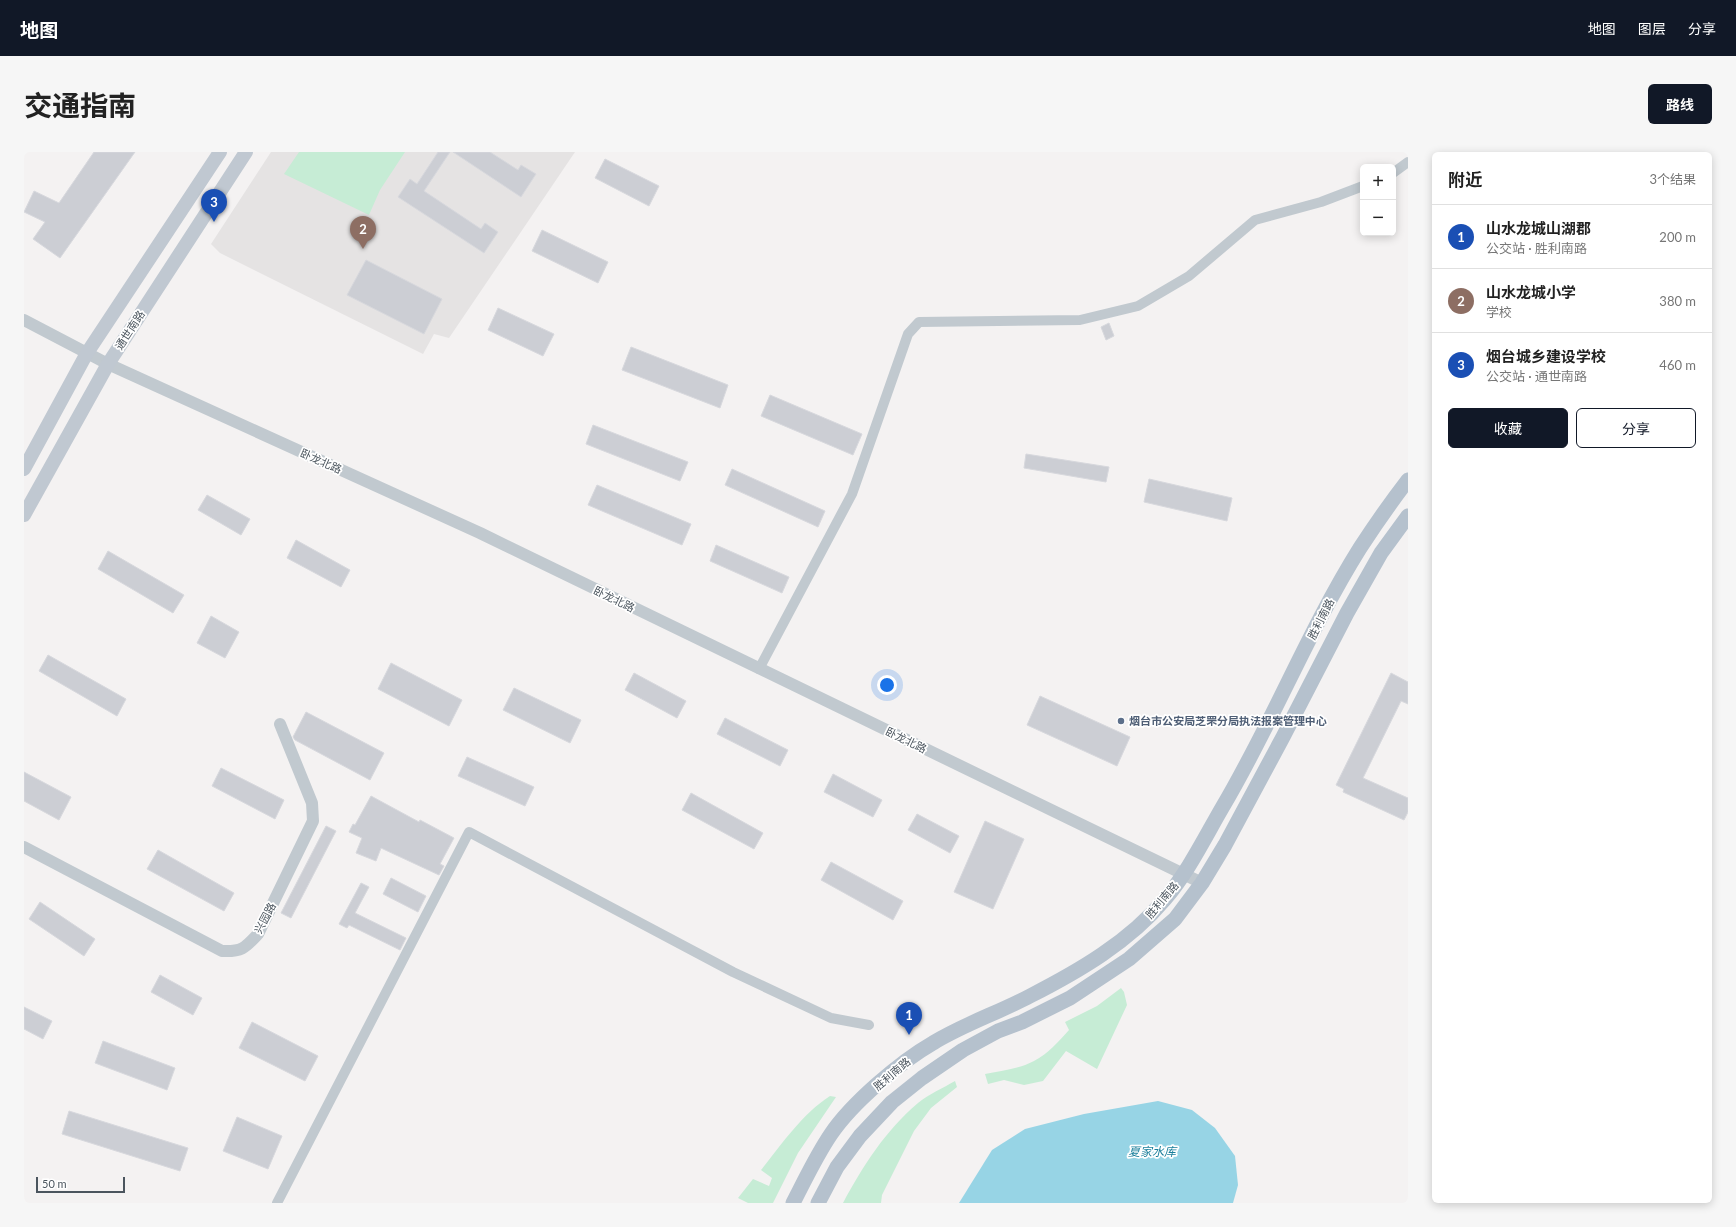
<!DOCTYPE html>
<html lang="zh">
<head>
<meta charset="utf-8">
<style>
  body { margin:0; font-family:Lato,"Noto Sans SC",sans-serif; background:#f6f6f6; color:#222 }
  .controls { position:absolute; right:12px; top:12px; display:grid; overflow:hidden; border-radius:6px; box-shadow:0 2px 10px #0003 }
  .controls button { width:36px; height:36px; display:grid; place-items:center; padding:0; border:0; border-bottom:1px solid #e0e0e0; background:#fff; color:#222; font:20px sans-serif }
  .scale { position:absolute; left:12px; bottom:10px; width:89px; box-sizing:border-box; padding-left:4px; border:2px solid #4b555e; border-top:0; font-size:11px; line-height:14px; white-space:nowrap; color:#4b555e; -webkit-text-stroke:3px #fff; paint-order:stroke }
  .you { position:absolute; left:863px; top:533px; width:14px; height:14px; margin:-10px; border:3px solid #fff; border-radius:50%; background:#1a73e8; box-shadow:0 0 0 6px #1a73e833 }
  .badge { display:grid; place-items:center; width:26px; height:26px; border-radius:50%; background:#111827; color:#fff; font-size:13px; font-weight:700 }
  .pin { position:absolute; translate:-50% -33px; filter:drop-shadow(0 1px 2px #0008) }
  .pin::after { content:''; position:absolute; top:21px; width:14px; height:12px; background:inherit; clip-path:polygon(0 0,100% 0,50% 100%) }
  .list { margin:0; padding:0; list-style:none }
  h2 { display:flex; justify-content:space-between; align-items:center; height:52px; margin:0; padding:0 16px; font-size:17px }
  h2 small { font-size:13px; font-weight:400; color:#767676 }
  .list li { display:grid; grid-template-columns:26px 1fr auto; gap:12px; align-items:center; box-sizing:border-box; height:64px; padding:0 16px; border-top:1px solid #e0e0e0 }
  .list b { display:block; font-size:15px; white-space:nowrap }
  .list p { margin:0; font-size:13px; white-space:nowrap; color:#767676 }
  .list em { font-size:13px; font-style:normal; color:#767676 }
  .actions { display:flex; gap:8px; padding:12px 16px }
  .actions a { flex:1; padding:9px 0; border:1px solid #111827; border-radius:6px; text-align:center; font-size:14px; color:#111827 }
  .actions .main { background:#111827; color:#fff }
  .map { position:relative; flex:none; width:1384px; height:1051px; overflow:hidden; border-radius:6px }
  header { display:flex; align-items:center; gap:24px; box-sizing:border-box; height:56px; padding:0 20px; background:#111827; color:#fff }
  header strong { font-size:19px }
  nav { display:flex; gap:22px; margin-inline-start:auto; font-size:14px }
  .intro { display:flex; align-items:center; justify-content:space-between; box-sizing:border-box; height:96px; padding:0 24px }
  h1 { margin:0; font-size:28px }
  .button { padding:10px 18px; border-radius:6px; background:#111827; color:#fff; font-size:14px; font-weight:700 }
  main { display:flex; gap:24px; padding:0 24px }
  aside { flex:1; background:#fff; border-radius:6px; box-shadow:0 2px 10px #0003 }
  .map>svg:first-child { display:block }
  .education { fill:#e5e3e3 }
  .green { fill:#c6ecd5 }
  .water { fill:#97d4e5 }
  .building { fill:#ccced4; stroke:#d7d8dd }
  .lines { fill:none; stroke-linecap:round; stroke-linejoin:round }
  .minor { stroke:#c1c9cf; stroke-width:10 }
  .tertiary { stroke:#c1c9cf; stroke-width:12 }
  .secondary { stroke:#c0c8d1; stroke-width:14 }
  .primary { stroke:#b5c1cd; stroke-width:15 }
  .service-dot { fill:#5c6f8a; stroke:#fff; stroke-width:1.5 }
  .labels { text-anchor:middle; stroke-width:3.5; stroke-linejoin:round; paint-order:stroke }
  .street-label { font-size:11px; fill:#4b555e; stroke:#fff }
  .service-label { font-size:11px; font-weight:bold; fill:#4e5e75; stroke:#fff; text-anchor:start }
  .water-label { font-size:12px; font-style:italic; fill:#1a7f9b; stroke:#fff }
</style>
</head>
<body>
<header>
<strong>地图</strong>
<nav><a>地图</a><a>图层</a><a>分享</a></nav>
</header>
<div class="intro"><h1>交通指南</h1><a class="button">路线</a></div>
<main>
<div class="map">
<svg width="1384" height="1051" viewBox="0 0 1384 1051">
  <rect width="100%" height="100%" fill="#f4f2f2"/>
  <path class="education" d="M 247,0 L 551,0 L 425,186 L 410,182 L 399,202 L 196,101 L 187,92 Z"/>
  <path class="green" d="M 275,0 L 381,0 L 356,38 L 345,63 L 260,22 Z
    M 1097,836 L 1100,840 L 1103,853 L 1073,917 L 1042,899 L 1019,929 L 1000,933 L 980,928 L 964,932 L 961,922 C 977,919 995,917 1010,909 C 1024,902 1035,889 1045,878 L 1041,870 L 1073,854 Z
    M 931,929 L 933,935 L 907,956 L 890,979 L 858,1043 L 857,1051 L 819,1051 C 839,1014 861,979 894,951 C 905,942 919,936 931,929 Z
    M 806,944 L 812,945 L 774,1001 L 749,1051 L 724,1051 L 714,1046 L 729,1027 L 745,1034 L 748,1026 L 737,1018 C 758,992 778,962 806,944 Z"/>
  <path class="water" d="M 1134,949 L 1168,958 L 1191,976 L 1211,1004 L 1214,1033 L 1209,1051 L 935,1051 L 968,998 L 1001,977 L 1060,962 Z"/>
  <path class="building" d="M 70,0 L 111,0 L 36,106 L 9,87 L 21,70 L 0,60 L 10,39 L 35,51 Z
    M 414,0 L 426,0 L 400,39 L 457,77 L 461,71 L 474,80 L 460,101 L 374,45 L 386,27 L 393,32 Z
    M 429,0 L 466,0 L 494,18 L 497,13 L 512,22 L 497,45 Z
    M 581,7 L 635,34 L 625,54 L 571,26 Z
    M 518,78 L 584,110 L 574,131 L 508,99 Z
    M 342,108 L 418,147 L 400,182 L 323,143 Z
    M 474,156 L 530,182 L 519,204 L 464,178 Z
    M 1085,171 L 1090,184 L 1082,188 L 1077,175 Z
    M 607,195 L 704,233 L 696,256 L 598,218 Z
    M 746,243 L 838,282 L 829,303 L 737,264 Z
    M 569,273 L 664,310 L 656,329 L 562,292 Z
    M 1002,302 L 1085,315 L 1082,330 L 1000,316 Z
    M 708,317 L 801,359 L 794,375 L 701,333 Z
    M 1125,327 L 1208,346 L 1203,369 L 1120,350 Z
    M 573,333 L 667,372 L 658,393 L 564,353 Z
    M 183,343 L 226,367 L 217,383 L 174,358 Z
    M 272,388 L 326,418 L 317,435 L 263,406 Z
    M 692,393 L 765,425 L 758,441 L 686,409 Z
    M 84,399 L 160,443 L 149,461 L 74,417 Z
    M 187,464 L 215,480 L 201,506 L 173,491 Z
    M 24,503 L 102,547 L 93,564 L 15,519 Z
    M 367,511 L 438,548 L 425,574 L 354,537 Z
    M 610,521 L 662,549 L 653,566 L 601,538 Z
    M 1367,521 L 1384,530 L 1384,552 L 1377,549 L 1339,626 L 1384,646 L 1384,660 L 1380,668 L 1319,640 L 1320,637 L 1312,633 Z
    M 490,536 L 557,568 L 546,591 L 479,558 Z
    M 1016,544 L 1106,585 L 1093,614 L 1003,573 Z
    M 282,560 L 360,601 L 346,628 L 271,588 L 269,585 Z
    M 701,566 L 764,598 L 756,614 L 693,582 Z
    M 443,605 L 510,635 L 501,654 L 434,624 Z
    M 197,616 L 260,648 L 251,667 L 188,634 Z
    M 0,620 L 47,645 L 35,668 L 0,649 Z
    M 809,622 L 858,648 L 849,665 L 800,640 Z
    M 667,641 L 739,681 L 730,697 L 658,658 Z
    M 347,644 L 395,670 L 396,668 L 430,686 L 416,712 L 420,714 L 415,723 L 357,696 L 352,709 L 332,701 L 338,686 L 325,680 L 329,672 L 331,673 Z
    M 893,662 L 935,684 L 926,701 L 884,678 Z
    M 961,669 L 1000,687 L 969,757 L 930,740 Z
    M 302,674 L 312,679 L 267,766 L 257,761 Z
    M 134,698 L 210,741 L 200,759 L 123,717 Z
    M 807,710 L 879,749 L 869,768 L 797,728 Z
    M 367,726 L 402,744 L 394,760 L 359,742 Z
    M 337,731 L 345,735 L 331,761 L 382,786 L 376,798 L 325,773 L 323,776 L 315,772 Z
    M 16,750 L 71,787 L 60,804 L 5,767 Z
    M 136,823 L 178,846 L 169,863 L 127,840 Z
    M 0,855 L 28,869 L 19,887 L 0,877 Z
    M 228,870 L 294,904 L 281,929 L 215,896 Z
    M 79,889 L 151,916 L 143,938 L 71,911 Z
    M 45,959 L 164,996 L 156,1019 L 38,982 Z
    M 213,965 L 258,984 L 244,1017 L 199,999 Z"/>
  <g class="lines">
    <path class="minor" d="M 1369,21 L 1384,10
      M 735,517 L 828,342 L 884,182 L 895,170 L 1056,168 L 1114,154 L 1165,124 L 1231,68 L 1297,50 L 1339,34
      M 253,1051 L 445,680 L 709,820 L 807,866 L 845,873"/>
    <path class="tertiary" d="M 0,168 L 84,212 L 456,381 L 1178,731
      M 0,695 L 198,799 C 218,800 221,796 234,782 L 289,669 L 288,651 L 256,572"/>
    <path class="secondary" d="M 0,317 L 63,201 L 196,0
      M 0,363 L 84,212 L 222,0"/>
    <path class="primary" d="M 769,1051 C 781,1028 792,1004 807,982 C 828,951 876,910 909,891 C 940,872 974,861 1006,844 C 1055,819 1105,790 1141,747 C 1164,720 1180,687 1198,656 C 1248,572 1284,479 1336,396 C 1351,373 1367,350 1384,328
      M 794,1051 L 813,1015 L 836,984 L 868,950 L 898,926 L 939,898 L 974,879 L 998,870 L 1046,846 L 1105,807 L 1151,767 L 1178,731 L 1201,693 L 1259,585 L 1323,461 L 1357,401 L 1384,364"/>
  </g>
  <circle class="service-dot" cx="1097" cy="569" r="4"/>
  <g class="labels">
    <g class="street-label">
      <text transform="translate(106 178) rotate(-57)" y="4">通世南路</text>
      <text transform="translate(297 309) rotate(24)" y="4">卧龙北路</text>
      <text transform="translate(590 447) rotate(26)" y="4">卧龙北路</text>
      <text transform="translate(1297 467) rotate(-63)" y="4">胜利南路</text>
      <text transform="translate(882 588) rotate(26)" y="4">卧龙北路</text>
      <text transform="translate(1138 748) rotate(-50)" y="4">胜利南路</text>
      <text transform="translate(241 766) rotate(-62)" y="4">兴园路</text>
      <text transform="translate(868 922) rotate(-40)" y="4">胜利南路</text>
    </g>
    <g class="service-label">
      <text x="1105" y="573">烟台市公安局芝罘分局执法报案管理中心</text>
    </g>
    <g class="water-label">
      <text x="1128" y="1004">夏家水库</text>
    </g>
  </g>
</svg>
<div class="controls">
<button>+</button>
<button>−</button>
</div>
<div class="scale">50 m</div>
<div class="you"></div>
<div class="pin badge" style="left:885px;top:883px;background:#1a4fb4">1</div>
<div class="pin badge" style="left:339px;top:97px;background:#8d6e63">2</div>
<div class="pin badge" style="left:190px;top:70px;background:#1a4fb4">3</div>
</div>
<aside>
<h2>附近<small>3个结果</small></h2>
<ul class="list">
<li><span class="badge" style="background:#1a4fb4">1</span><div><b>山水龙城山湖郡</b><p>公交站 · 胜利南路</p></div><em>200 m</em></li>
<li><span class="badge" style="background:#8d6e63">2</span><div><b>山水龙城小学</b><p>学校</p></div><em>380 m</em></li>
<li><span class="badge" style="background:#1a4fb4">3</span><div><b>烟台城乡建设学校</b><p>公交站 · 通世南路</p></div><em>460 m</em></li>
</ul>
<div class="actions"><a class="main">收藏</a><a>分享</a></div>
</aside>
</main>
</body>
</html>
